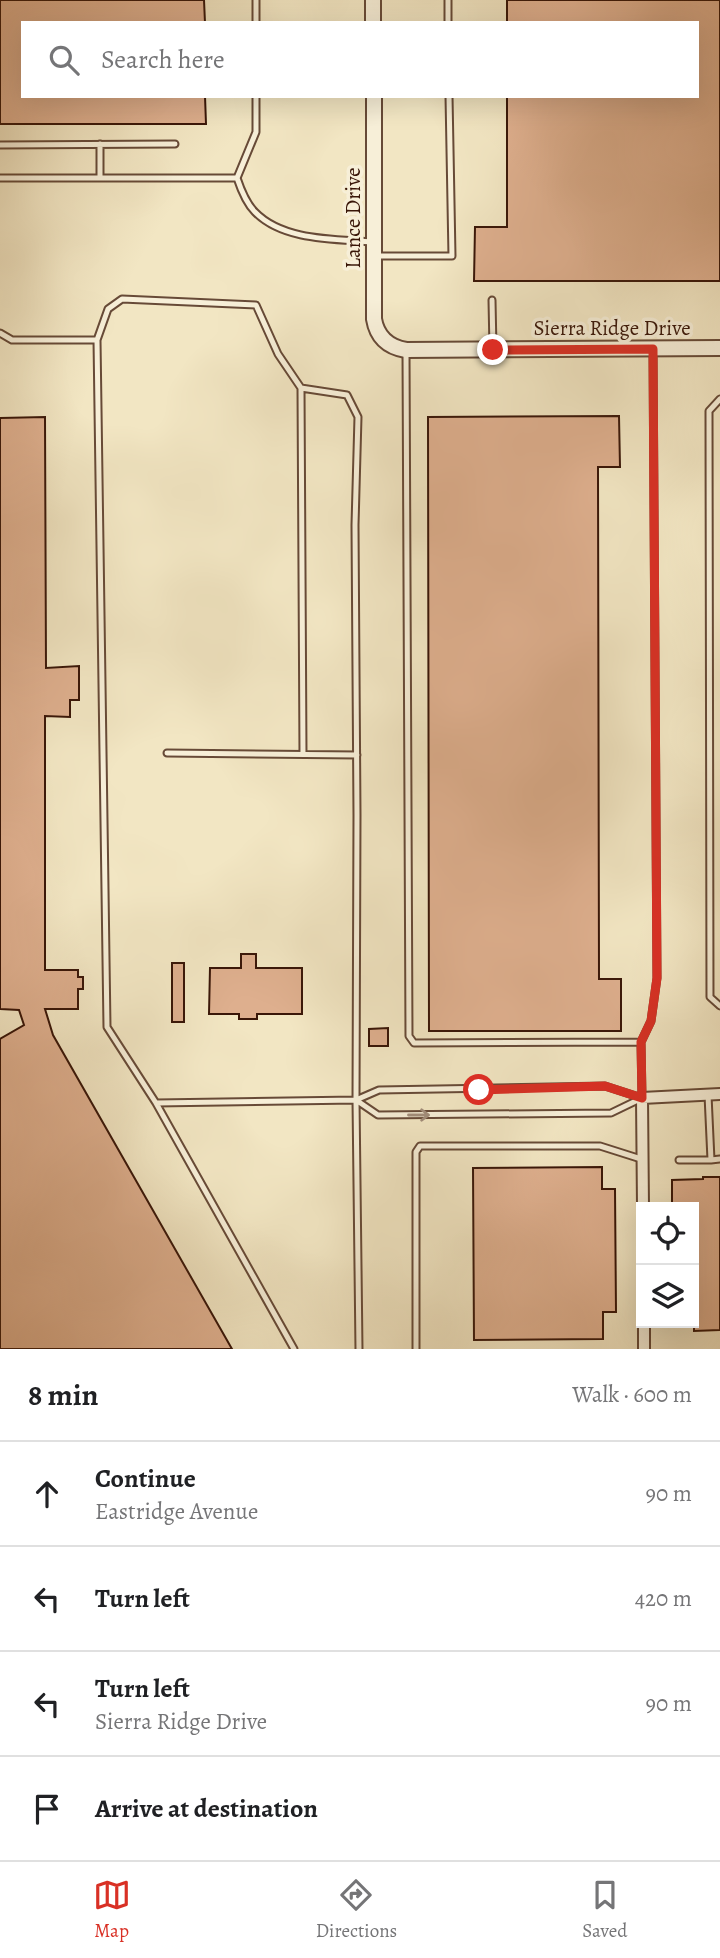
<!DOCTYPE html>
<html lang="en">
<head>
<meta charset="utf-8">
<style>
  body { margin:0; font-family:Alegreya,serif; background:#f2f2f2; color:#202124 }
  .controls { position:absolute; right:21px; bottom:21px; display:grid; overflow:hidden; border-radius:0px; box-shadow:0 7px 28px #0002 }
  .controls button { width:63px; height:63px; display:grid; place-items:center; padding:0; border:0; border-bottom:2px solid #e0e0e0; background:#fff; color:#202124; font:35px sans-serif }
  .stop { position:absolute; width:21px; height:21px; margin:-16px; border:5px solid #d93025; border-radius:50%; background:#fff }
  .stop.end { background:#d93025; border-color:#fff; box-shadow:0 2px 7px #0008 }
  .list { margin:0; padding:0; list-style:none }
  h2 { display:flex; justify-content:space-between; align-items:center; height:91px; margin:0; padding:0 28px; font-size:30px }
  h2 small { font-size:23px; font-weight:400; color:#757577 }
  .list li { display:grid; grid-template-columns:46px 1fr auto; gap:21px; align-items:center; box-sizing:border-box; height:105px; padding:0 28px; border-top:2px solid #e0e0e0 }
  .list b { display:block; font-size:26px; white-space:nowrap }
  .list p { margin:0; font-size:23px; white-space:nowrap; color:#757577 }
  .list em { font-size:23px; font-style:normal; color:#757577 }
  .icon { flex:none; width:38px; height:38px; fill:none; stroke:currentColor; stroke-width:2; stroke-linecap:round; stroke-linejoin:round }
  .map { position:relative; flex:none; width:720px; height:1349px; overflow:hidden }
  .search { position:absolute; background:#fff; box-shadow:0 7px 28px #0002; left:21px; right:21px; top:21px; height:77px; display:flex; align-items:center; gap:18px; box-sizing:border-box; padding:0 24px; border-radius:0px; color:#757577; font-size:26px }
  .sheet { height:511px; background:#fff }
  nav { display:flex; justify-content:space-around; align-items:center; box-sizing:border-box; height:98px; border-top:2px solid #e0e0e0; background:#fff; font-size:19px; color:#757577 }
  nav a { display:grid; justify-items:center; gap:4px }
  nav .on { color:#d93025 }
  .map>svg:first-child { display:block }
  .building { fill:#deaf8e; stroke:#391608; stroke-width:2 }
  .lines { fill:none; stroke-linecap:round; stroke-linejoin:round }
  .service-casing { stroke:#674a37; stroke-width:9 }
  .minor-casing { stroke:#674a37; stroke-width:14 }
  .tertiary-casing { stroke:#674a37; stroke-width:18 }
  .service { stroke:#f7efd8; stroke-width:5 }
  .minor { stroke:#f7efd8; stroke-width:10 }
  .tertiary { stroke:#f7efd8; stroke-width:14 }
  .oneway { stroke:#a28d7a }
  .route { stroke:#d93025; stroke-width:9 }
  .labels { text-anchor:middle; stroke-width:7; stroke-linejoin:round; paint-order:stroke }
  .street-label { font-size:21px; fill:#391608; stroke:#f7efd8 }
</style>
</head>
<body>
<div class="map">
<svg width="720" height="1349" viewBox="0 0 720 1349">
  <rect width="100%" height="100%" fill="#f2e6c3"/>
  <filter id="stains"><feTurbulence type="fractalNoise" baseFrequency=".00286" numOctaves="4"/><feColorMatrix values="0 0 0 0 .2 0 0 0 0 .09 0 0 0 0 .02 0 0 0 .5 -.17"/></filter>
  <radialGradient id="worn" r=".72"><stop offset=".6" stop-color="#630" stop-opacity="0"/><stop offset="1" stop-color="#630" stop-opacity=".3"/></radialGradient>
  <path class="building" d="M 0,0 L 204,0 L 205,23 L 23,23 L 23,96 L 205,96 L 206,124 L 0,124 Z
    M 507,0 L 720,0 L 720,281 L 474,281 L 475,227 L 507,227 L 507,96 L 697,96 L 697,23 L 507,23 Z
    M 619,416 L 620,467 L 598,467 L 599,979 L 621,979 L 621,1031 L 429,1031 L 428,417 Z
    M 45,417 L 46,668 L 79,666 L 79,700 L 70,700 L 70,717 L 45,716 L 45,970 L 78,970 L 78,977 L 83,977 L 83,989 L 78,989 L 78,1009 L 45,1009 L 53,1035 L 232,1349 L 0,1349 L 0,1039 L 24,1025 L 19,1010 L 0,1009 L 0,418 Z
    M 241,954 L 256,954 L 256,968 L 302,968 L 302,1014 L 257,1014 L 257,1019 L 239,1019 L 239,1014 L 209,1014 L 210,968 L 241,968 Z
    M 172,963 L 184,963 L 184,1022 L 172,1022 Z
    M 388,1028 L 388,1046 L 369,1046 L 369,1029 Z
    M 602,1167 L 602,1189 L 615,1189 L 616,1312 L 603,1312 L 603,1339 L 474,1340 L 473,1168 Z
    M 703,1177 L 720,1177 L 720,1330 L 694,1331 L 694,1207 L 672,1207 L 672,1180 L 703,1179 Z"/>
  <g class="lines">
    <g class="service-casing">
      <path id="service" d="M 256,0 L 256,23
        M 448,0 L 448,23
        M 100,144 L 100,178
        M 0,145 L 175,144
        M 0,178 L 237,178 C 241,190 246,203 255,212 C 283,241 335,239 372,242
        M 237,178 L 256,132 L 256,96
        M 374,256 L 452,256 L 449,96
        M 492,300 L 493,349
        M 0,333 L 12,340 L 97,340 L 107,1027 L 156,1103 L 356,1100 L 379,1090 L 605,1086 L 642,1098
        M 97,340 L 108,309 L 122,299 L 256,305 L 278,354 L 301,388 L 347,395 L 358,417 L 355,525 L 357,815 L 356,1100 L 359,1349
        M 406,351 L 409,1036 L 414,1043 L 641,1042 L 642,1098
        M 301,388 L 303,754
        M 720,399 L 709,411 L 710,997 L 720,1006
        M 167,753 L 357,755
        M 641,1042 L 651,1021 L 657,978 L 653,351
        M 708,1095 L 711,1160 L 720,1159
        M 356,1100 L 378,1115 L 611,1113 L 642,1098
        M 156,1103 L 294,1349
        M 679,1160 L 711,1160
        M 416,1349 L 416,1152 L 420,1146 L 600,1146 L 641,1159"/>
    </g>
    <g class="minor-casing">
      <path id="minor" d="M 643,1207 L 642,1098 L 720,1094
        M 644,1323 L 644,1349"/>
    </g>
    <g class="tertiary-casing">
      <path id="tertiary" d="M 373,0 L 373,23
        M 374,96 L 374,319 C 377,337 388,347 406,350 L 720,348"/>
    </g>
    <use href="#service" class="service"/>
    <use href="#minor" class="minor"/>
    <use href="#tertiary" class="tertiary"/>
  </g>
  <defs><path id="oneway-shaft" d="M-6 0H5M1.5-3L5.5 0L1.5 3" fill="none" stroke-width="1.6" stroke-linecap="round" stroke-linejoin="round" transform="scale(1.75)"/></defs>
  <use class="oneway" href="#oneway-shaft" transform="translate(419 1115)"/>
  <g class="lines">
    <path class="route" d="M 479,1090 L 605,1086 L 642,1098 L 641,1042 L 651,1021 L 657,978 L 653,349 L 493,350"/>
  </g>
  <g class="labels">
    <g class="street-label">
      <text transform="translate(353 218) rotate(-90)" y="7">Lance Drive</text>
      <text x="612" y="335">Sierra Ridge Drive</text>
    </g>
  </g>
  <rect width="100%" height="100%" filter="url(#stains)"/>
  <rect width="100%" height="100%" fill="url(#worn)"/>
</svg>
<div class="controls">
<button><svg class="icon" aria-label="locate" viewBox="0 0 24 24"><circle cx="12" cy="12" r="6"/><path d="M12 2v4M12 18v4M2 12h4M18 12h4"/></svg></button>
<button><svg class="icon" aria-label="layers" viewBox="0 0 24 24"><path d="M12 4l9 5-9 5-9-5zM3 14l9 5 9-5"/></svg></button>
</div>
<div class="stop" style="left:479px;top:1090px"></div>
<div class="stop end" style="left:493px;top:350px"></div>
<div class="search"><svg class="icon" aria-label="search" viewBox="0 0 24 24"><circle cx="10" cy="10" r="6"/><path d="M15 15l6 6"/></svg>Search here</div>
</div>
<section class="sheet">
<h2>8 min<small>Walk · 600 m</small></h2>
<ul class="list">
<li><svg class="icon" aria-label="ahead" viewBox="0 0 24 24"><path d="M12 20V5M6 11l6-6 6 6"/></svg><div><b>Continue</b><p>Eastridge Avenue</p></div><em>90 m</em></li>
<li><svg class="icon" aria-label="left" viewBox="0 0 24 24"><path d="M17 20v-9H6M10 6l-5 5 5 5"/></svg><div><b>Turn left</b></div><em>420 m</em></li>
<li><svg class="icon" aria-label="left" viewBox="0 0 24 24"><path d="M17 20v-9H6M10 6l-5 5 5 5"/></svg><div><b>Turn left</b><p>Sierra Ridge Drive</p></div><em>90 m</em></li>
<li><svg class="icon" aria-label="arrive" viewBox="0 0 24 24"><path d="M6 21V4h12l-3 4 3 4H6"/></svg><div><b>Arrive at destination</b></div></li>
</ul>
</section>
<nav>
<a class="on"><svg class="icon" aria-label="map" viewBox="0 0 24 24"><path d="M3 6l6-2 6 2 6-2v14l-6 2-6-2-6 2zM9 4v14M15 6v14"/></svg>Map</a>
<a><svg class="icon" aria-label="directions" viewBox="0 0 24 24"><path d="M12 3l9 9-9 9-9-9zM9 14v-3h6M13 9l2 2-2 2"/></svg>Directions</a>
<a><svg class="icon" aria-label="saved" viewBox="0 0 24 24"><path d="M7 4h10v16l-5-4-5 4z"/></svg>Saved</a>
</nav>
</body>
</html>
